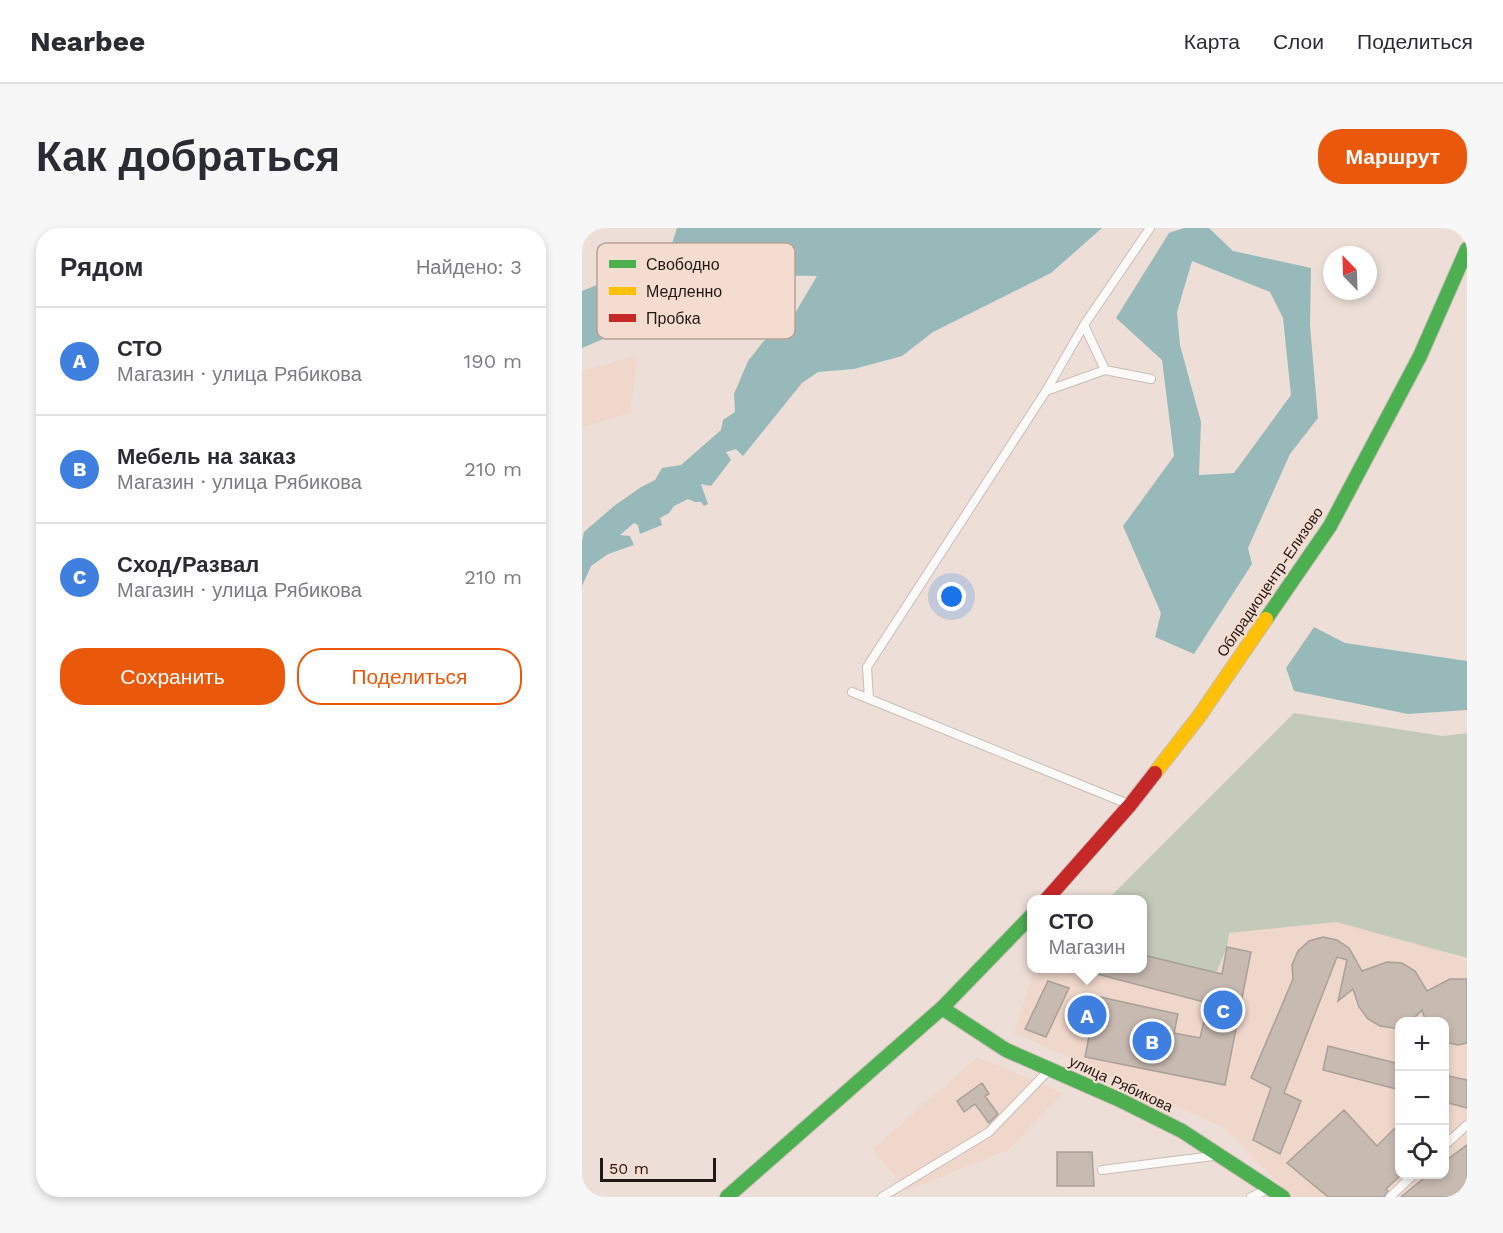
<!DOCTYPE html>
<html lang="ru">
<head>
<meta charset="utf-8">
<style>
  body { margin:0; font-family:"Work Sans",sans-serif; background:#f7f7f7; color:#2b2b33 }
  .controls { position:absolute; right:18px; bottom:18px; display:grid; overflow:hidden; border-radius:12px; box-shadow:0 3px 9px #0003 }
  .controls button { width:54px; height:54px; display:grid; place-items:center; padding:0; border:0; border-bottom:2px solid #e1e1e2; background:#fff; color:#2b2b33; font:30px sans-serif }
  .compass { position:absolute; left:741px; top:18px; width:54px; height:54px; border-radius:50%; background:#fff; box-shadow:0 3px 9px #0003; rotate:337deg }
  .scale { position:absolute; left:18px; bottom:15px; width:116px; box-sizing:border-box; padding-left:6px; border:3px solid #221a15; border-top:0; font-size:16px; line-height:21px; white-space:nowrap; color:#221a15; -webkit-text-stroke:4px #f5dcd0; paint-order:stroke }
  .you { position:absolute; left:370px; top:369px; width:21px; height:21px; margin:-15px; border:4px solid #fff; border-radius:50%; background:#1a73e8; box-shadow:0 0 0 9px #1a73e833 }
  .badge { display:grid; place-items:center; width:39px; height:39px; border-radius:50%; background:#ea580c; color:#fff; font-size:20px; font-weight:700 }
  .pin { position:absolute; translate:-50% -50%; border:3px solid #fff; box-shadow:0 2px 6px #0006 }
  .popup { position:absolute; left:445px; top:667px; width:120px; height:78px; box-sizing:border-box; display:grid; place-content:center; border-radius:12px; background:#fff; filter:drop-shadow(0 2px 4px #0005); font-size:20px; white-space:nowrap; color:#7c7c81 }
  .popup b { font-size:22px; color:#2b2b33 }
  .popup::after { content:''; position:absolute; left:50%; top:100%; margin-left:-12px; border:12px solid transparent; border-top-color:#fff }
  .list { margin:0; padding:0; list-style:none }
  h2 { display:flex; justify-content:space-between; align-items:center; height:78px; margin:0; padding:0 24px; font-size:26px }
  h2 small { font-size:20px; font-weight:400; color:#7c7c81 }
  .list li { display:grid; grid-template-columns:39px 1fr auto; gap:18px; align-items:center; box-sizing:border-box; height:108px; padding:0 24px; border-top:2px solid #e1e1e2 }
  .list b { display:block; font-size:22px; white-space:nowrap }
  .list p { margin:0; font-size:20px; white-space:nowrap; color:#7c7c81 }
  .list em { font-size:20px; font-style:normal; color:#7c7c81 }
  .actions { display:flex; gap:12px; padding:18px 24px }
  .actions a { flex:1; padding:14px 0; border:2px solid #ea580c; border-radius:24px; text-align:center; font-size:21px; color:#ea580c }
  .actions .main { background:#ea580c; color:#fff }
  .icon { flex:none; width:33px; height:33px; fill:none; stroke:currentColor; stroke-width:2; stroke-linecap:round; stroke-linejoin:round }
  .map { position:relative; flex:none; width:885px; height:969px; overflow:hidden; border-radius:24px }
  header { display:flex; align-items:center; gap:36px; box-sizing:border-box; height:84px; padding:0 30px; background:#fff; border-bottom:2px solid #e1e1e2 }
  header strong { font-size:28px }
  nav { display:flex; gap:33px; margin-inline-start:auto; font-size:21px }
  .intro { display:flex; align-items:center; justify-content:space-between; box-sizing:border-box; height:144px; padding:0 36px }
  h1 { margin:0; font-size:42px }
  .button { padding:15px 27px; border-radius:24px; background:#ea580c; color:#fff; font-size:21px; font-weight:700 }
  main { display:flex; gap:36px; padding:0 36px }
  aside { flex:1; background:#fff; border-radius:24px; box-shadow:0 3px 9px #0003 }
  .map>svg:first-child { display:block }
  .built { fill:#efd7cb; fill-rule:evenodd }
  .green { fill:#c4caba }
  .water { fill:#98b9ba; fill-rule:evenodd }
  .building { fill:#c7bab1; stroke:#a9a099; stroke-width:1.5 }
  .lines { fill:none; stroke-linecap:round; stroke-linejoin:round }
  .lane-casing { stroke:#c7bdb7; stroke-width:10 }
  .fast-casing { stroke:#c7bdb7; stroke-width:16 }
  .slow-casing { stroke:#c7bdb7; stroke-width:16 }
  .jam-casing { stroke:#c7bdb7; stroke-width:16 }
  .lane { stroke:#fcfaf9; stroke-width:8 }
  .fast { stroke:#4caf50; stroke-width:14 }
  .slow { stroke:#ffc107; stroke-width:14 }
  .jam { stroke:#c62828; stroke-width:14 }
  .labels { text-anchor:middle; stroke-width:4.5; stroke-linejoin:round; paint-order:stroke }
  .street-label { font-size:15px; fill:#221a15; stroke:#f5dcd0 }
  .key { fill:#f5dcd0; stroke:#b6a298; stroke-width:1.5 }
  .key-label { font-size:16px; fill:#221a15 }
</style>
</head>
<body>
<header>
<strong>Nearbee</strong>
<nav><a>Карта</a><a>Слои</a><a>Поделиться</a></nav>
</header>
<div class="intro"><h1>Как добраться</h1><a class="button">Маршрут</a></div>
<main>
<aside>
<h2>Рядом<small>Найдено: 3</small></h2>
<ul class="list">
<li><span class="badge" style="background:#3f7fe0">A</span><div><b>СТО</b><p>Магазин · улица Рябикова</p></div><em>190 m</em></li>
<li><span class="badge" style="background:#3f7fe0">B</span><div><b>Мебель на заказ</b><p>Магазин · улица Рябикова</p></div><em>210 m</em></li>
<li><span class="badge" style="background:#3f7fe0">C</span><div><b>Сход/Развал</b><p>Магазин · улица Рябикова</p></div><em>210 m</em></li>
</ul>
<div class="actions"><a class="main">Сохранить</a><a>Поделиться</a></div>
</aside>
<div class="map">
<svg width="885" height="969" viewBox="0 0 885 969">
  <rect width="100%" height="100%" fill="#eddfd8"/>
  <path class="built" d="M 56,127 L 48,185 L 0,199 L 0,143 Z
    M 771,690 L 885,733 L 885,969 L 710,969 L 642,900 L 432,805 L 452,741 L 560,740 L 561,692 ZM 818,794 L 862,794 L 862,946 L 818,946 Z
    M 395,829 L 480,865 L 427,922 L 324,963 L 291,921 Z"/>
  <path class="green" d="M 712,485 L 861,508 L 885,505 L 885,730 L 754,694 L 647,705 L 645,719 L 634,745 L 561,727 L 560,672 L 525,672 Z"/>
  <path class="water" d="M 95,0 L 520,0 L 469,45 L 351,104 L 320,128 L 272,141 L 236,144 L 220,155 L 161,228 L 154,221 L 144,224 L 149,232 L 129,258 L 119,256 L 126,276 L 122,278 L 119,274 L 113,274 L 106,271 L 92,278 L 87,285 L 78,290 L 80,297 L 58,306 L 56,297 L 52,295 L 38,307 L 48,308 L 52,317 L 26,326 L 9,338 L 0,358 L 0,313 L 2,304 L 32,278 L 59,259 L 73,252 L 80,240 L 99,237 L 139,202 L 141,192 L 153,184 L 152,166 L 166,133 L 181,114 L 212,87 L 235,48 L 175,47 L 117,60 L 71,90 L 0,120 L 0,63 L 86,28 Z
    M 602,0 L 627,0 L 651,23 L 729,40 L 728,97 L 736,190 L 708,226 L 666,320 L 670,336 L 612,426 L 573,409 L 579,385 L 541,298 L 592,228 L 580,132 L 534,90 L 587,5 ZM 610,33 L 688,64 L 701,90 L 709,167 L 652,245 L 617,247 L 619,194 L 598,117 L 595,84 Z
    M 732,399 L 763,415 L 885,433 L 885,482 L 826,486 L 712,463 L 704,440 Z"/>
  <path class="building" d="M 741,709 L 755,712 L 767,720 L 780,743 L 805,734 L 820,735 L 833,743 L 845,763 L 868,751 L 885,751 L 885,815 L 876,817 L 862,814 L 862,794 L 844,794 L 840,782 L 828,794 L 818,794 L 818,801 L 798,798 L 786,791 L 777,779 L 771,761 L 756,773 L 765,732 L 755,729 L 702,865 L 719,873 L 698,926 L 671,912 L 689,860 L 669,850 L 711,751 L 710,737 L 716,723 L 727,713 Z
    M 645,719 L 669,724 L 643,857 L 503,829 L 507,808 L 495,805 L 504,766 L 596,786 L 592,805 L 618,810 L 626,775 L 511,745 L 512,741 L 561,741 L 561,727 L 640,746 Z
    M 466,753 L 487,760 L 464,809 L 443,801 Z
    M 746,818 L 818,836 L 818,862 L 741,842 Z
    M 862,847 L 885,852 L 885,880 L 862,874 Z
    M 400,855 L 407,866 L 403,868 L 416,886 L 407,895 L 393,876 L 382,884 L 375,873 Z
    M 762,882 L 795,918 L 818,895 L 818,948 L 804,961 L 806,963 L 802,969 L 746,969 L 705,935 Z
    M 885,917 L 885,969 L 819,969 L 847,946 L 862,946 L 862,934 Z
    M 475,924 L 510,924 L 512,958 L 475,958 Z"/>
  <g class="lines">
    <g class="lane-casing">
      <path id="lane" d="M 568,0 L 502,97 L 523,142 L 569,151
        M 464,163 L 502,97
        M 270,464 L 546,576
        M 287,471 L 285,439 L 464,163 L 523,142
        M 862,918 L 885,897
        M 520,942 L 631,928
        M 300,969 L 407,904 L 467,842
        M 669,969 L 685,962
        M 808,969 L 832,946"/>
    </g>
    <g class="fast-casing">
      <path id="fast" d="M 684,391 L 748,298 L 838,128 L 885,21
        M 360,780 L 424,822 L 538,872 L 600,903 L 701,969
        M 145,969 L 360,780 L 450,687"/>
    </g>
    <g class="slow-casing">
      <path id="slow" d="M 573,545 L 618,487 L 684,391"/>
    </g>
    <g class="jam-casing">
      <path id="jam" d="M 464,672 L 548,577 L 573,545"/>
    </g>
    <use href="#lane" class="lane"/>
    <use href="#fast" class="fast"/>
    <use href="#slow" class="slow"/>
    <use href="#jam" class="jam"/>
  </g>
  <g class="labels">
    <g class="street-label">
      <text transform="translate(688 354) rotate(-56)" y="5">Облрадиоцентр-Елизово</text>
      <text transform="translate(539 856) rotate(25)" y="5">улица Рябикова</text>
    </g>
  </g>
  <rect x="15" y="15" width="198" height="96" rx="9" class="key"/>
  <rect x="27" y="32" width="27" height="8" fill="#4caf50"/>
  <rect x="27" y="59" width="27" height="8" fill="#ffc107"/>
  <rect x="27" y="86" width="27" height="8" fill="#c62828"/>
  <g class="key-label">
    <text x="64" y="42">Свободно</text>
    <text x="64" y="69">Медленно</text>
    <text x="64" y="96">Пробка</text>
  </g>
</svg>
<div class="controls">
<button>+</button>
<button>−</button>
<button><svg class="icon" aria-label="locate" viewBox="0 0 24 24"><circle cx="12" cy="12" r="6"/><path d="M12 2v4M12 18v4M2 12h4M18 12h4"/></svg></button>
</div>
<svg class="compass" viewBox="-18 -18 36 36"><path d="M0-13l5 13h-10z" fill="#e53935"/><path d="M0 13l5-13h-10z" fill="#7c7c81"/></svg>
<div class="scale">50 m</div>
<div class="you"></div>
<div class="pin badge" style="left:505px;top:787px;background:#3f7fe0">A</div>
<div class="popup"><b>СТО</b>Магазин</div>
<div class="pin badge" style="left:570px;top:813px;background:#3f7fe0">B</div>
<div class="pin badge" style="left:641px;top:782px;background:#3f7fe0">C</div>
</div>
</main>
</body>
</html>
